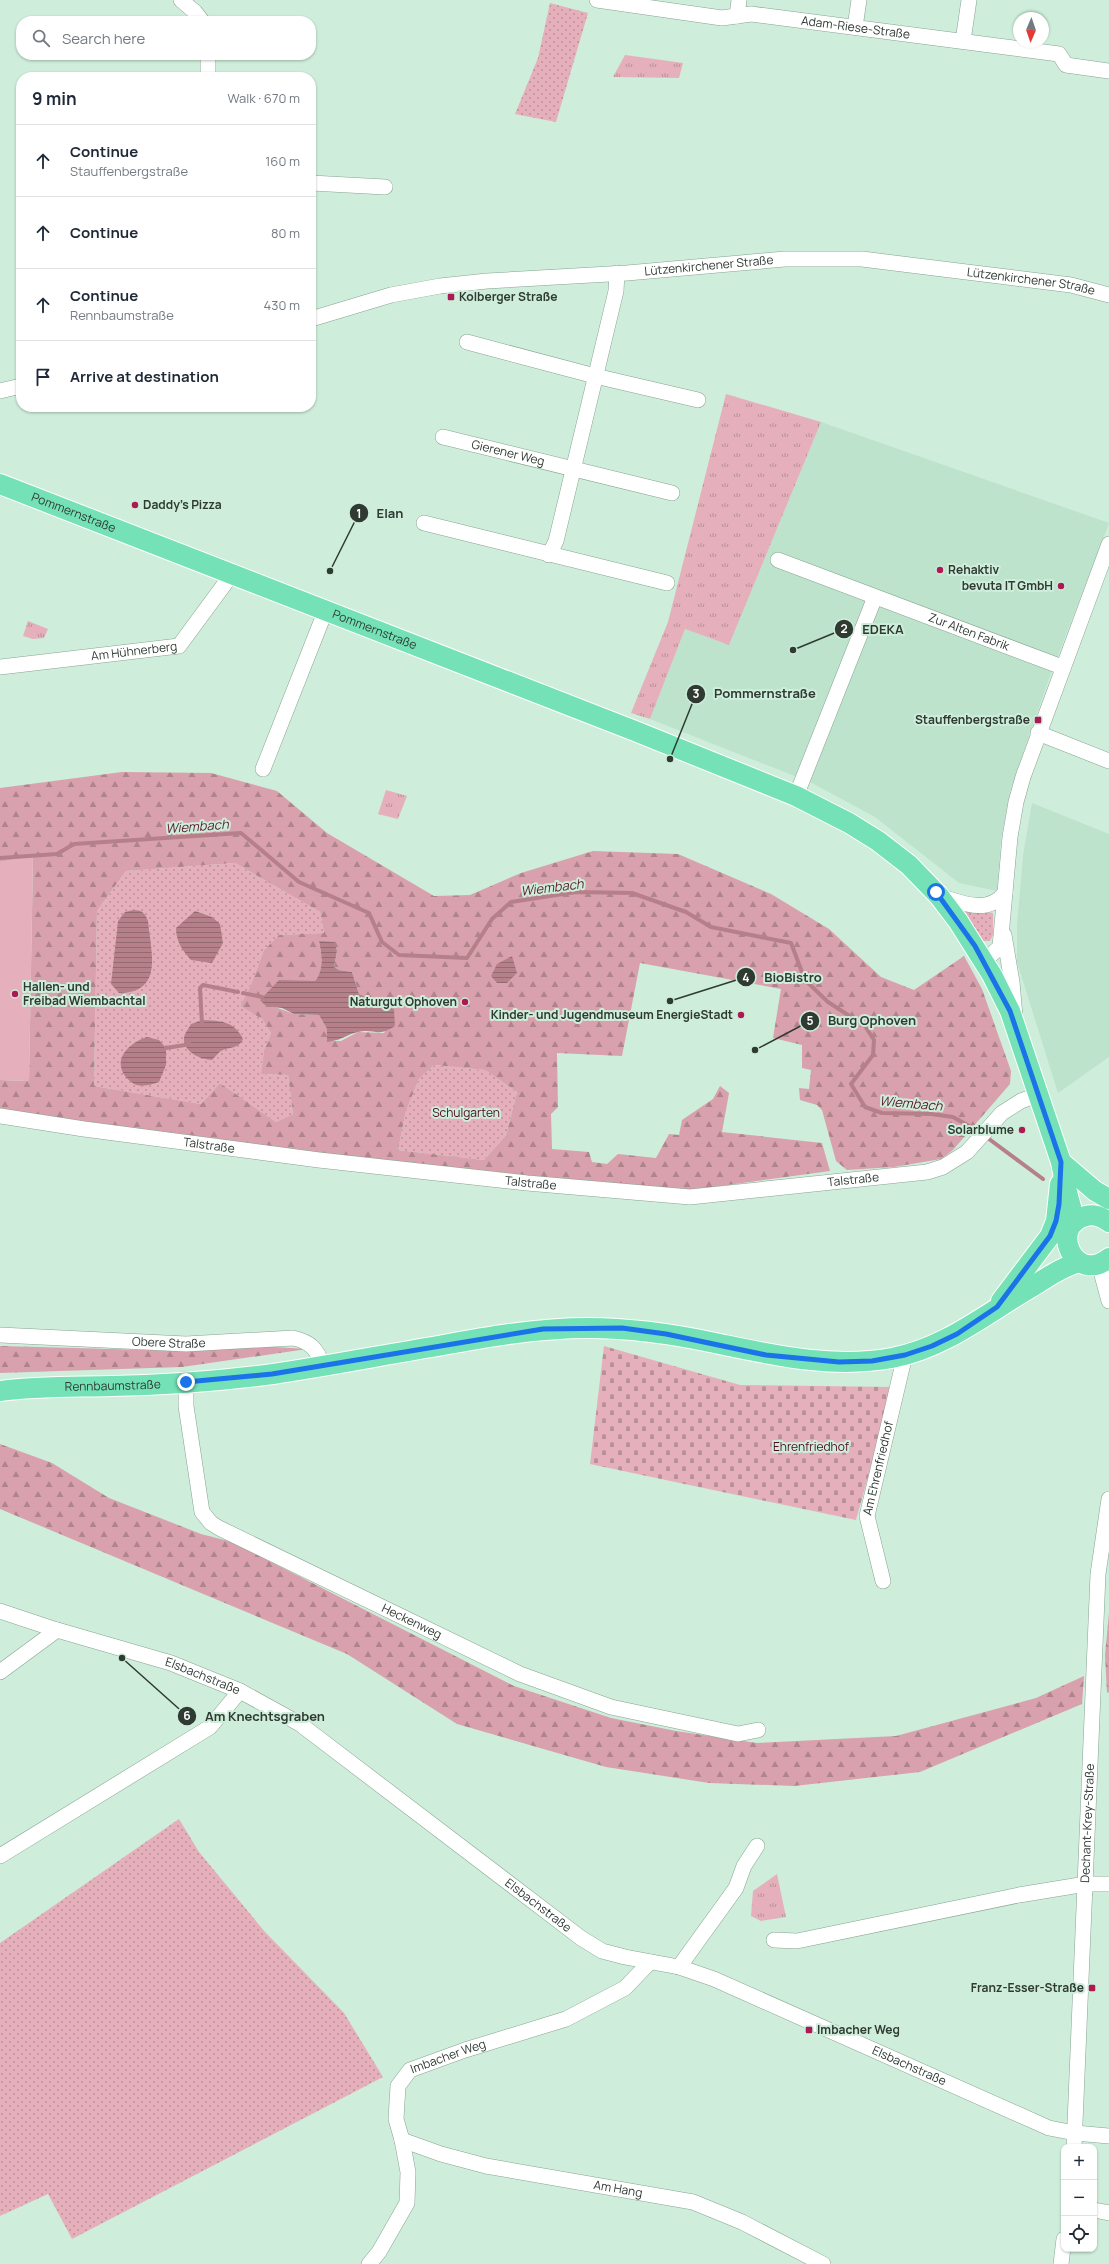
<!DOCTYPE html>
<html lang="en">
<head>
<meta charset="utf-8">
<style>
  body { margin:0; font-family:Manrope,sans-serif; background:#f6f6f7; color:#1f2937 }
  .controls { position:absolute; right:12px; bottom:12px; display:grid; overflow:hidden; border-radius:8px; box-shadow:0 1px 3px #0004 }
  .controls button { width:36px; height:36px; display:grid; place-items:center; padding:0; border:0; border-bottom:1px solid #e0e1e3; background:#fff; color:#1f2937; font:20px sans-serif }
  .compass { position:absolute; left:1013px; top:12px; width:36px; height:36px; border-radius:50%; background:#fff; box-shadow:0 1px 3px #0004; rotate:182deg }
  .stop { position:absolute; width:12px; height:12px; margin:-9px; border:3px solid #1a73e8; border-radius:50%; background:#fff }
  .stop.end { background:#1a73e8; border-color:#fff; box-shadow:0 1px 4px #0008 }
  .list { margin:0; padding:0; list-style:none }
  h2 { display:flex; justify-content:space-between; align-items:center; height:52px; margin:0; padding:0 16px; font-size:17px }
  h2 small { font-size:13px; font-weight:400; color:#747a83 }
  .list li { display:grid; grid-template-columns:26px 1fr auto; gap:12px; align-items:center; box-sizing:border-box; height:72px; padding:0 16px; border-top:1px solid #e0e1e3 }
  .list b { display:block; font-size:15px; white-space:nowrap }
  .list p { margin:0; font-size:13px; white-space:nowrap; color:#747a83 }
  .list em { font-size:13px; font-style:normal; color:#747a83 }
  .icon { flex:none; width:22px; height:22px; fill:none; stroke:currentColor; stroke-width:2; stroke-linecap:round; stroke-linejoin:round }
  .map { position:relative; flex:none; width:1109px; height:2264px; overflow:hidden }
  .search { position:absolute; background:#fff; box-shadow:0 1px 3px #0004; left:16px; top:16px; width:300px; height:44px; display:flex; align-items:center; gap:10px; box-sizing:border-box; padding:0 14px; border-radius:16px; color:#747a83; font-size:15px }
  .panel { position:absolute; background:#fff; box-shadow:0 1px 3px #0004; left:16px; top:72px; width:300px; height:340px; border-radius:16px }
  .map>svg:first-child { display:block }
  .built { fill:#bde3cc }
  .grass { fill:url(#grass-dots) }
  .forest { fill:url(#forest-firs); fill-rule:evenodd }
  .cemetery { fill:url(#cemetery-stones) }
  .park { fill:url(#park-tufts) }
  .pitch { fill:#e5b0bb }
  .water { fill:url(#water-rules) }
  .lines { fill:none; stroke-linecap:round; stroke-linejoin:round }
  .stream { stroke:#b6808b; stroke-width:4 }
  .minor-casing { stroke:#87a492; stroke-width:16 }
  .major-casing { stroke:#fff; stroke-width:22 }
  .minor { stroke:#fff; stroke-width:15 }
  .major { stroke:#74e2b6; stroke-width:20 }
  .route { stroke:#1a73e8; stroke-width:5 }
  .poi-dot { fill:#ab1a52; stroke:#ceedda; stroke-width:1.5 }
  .labels { text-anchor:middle; stroke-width:4; stroke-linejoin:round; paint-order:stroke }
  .street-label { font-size:12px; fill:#2e3a32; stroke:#ceedda }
  .poi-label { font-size:12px; font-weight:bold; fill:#2e3a32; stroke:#ceedda; text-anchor:end }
  .park-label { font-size:12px; fill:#4e0b23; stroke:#ceedda }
  .water-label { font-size:13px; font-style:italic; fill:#5c192e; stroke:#ceedda }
  .leader { fill:none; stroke:#2e3a32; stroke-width:1.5 }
  .callout-dot { fill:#2e3a32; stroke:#ceedda; stroke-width:1.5 }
  .mark-label { font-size:12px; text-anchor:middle; font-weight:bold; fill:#fff }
  .callout-label { font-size:13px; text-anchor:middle; font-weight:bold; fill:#2e3a32; stroke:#ceedda; stroke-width:4; stroke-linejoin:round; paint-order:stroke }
</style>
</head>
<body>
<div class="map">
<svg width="1109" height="2264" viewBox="0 0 1109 2264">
  <defs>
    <pattern id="grass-dots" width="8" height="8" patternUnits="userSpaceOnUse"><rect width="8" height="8" fill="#e5b0bb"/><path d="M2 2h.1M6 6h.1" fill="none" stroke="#ba9099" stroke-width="1.8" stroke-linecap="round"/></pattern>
    <pattern id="forest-firs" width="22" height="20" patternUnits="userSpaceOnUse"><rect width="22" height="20" fill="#d9a1ad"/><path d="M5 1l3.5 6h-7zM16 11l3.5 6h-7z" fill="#b0848d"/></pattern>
    <pattern id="cemetery-stones" width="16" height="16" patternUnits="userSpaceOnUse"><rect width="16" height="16" fill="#e5b0bb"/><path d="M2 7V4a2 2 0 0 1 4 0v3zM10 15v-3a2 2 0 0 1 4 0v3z" fill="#ba9099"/></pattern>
    <pattern id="park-tufts" width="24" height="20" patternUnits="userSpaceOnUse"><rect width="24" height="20" fill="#e5b0bb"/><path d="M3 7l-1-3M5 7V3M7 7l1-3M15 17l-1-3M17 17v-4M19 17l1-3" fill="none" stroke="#ba9099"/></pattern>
    <pattern id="water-rules" width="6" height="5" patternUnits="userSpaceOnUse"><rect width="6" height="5" fill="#b6808b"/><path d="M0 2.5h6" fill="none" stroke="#946a72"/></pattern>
  </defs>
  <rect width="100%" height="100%" fill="#ceedda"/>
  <path class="built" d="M 821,422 L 1109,523 L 1050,676 L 1010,791 L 1001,840 L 997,891 L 959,883 L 875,817 L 810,782 L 650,719 L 685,629 L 729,645 Z
    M 1032,803 L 1109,834 L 1109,1057 L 1058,1093 L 1017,962 L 1017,925 L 1023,856 Z"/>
  <path class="grass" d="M 550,3 L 588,13 L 556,122 L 515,114 L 538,58 Z
    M 235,863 L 320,912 L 324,933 L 279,935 L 264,950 L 250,987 L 240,1006 L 262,1019 L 271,1033 L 264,1050 L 261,1074 L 288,1075 L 293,1114 L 276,1122 L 220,1083 L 201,1104 L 94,1086 L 97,911 L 126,871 Z
    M 965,907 L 993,913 L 993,935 L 990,941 L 981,941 L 963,911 Z
    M 434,1065 L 485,1070 L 517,1092 L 506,1135 L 484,1160 L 398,1150 L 406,1111 L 419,1079 Z
    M 179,1819 L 199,1852 L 265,1932 L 344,2013 L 383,2077 L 72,2239 L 48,2194 L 0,2216 L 0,1943 Z"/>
  <path class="forest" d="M 122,772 L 211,773 L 277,791 L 327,833 L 434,896 L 470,895 L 521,873 L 593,851 L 678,854 L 771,894 L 829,929 L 881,977 L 914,990 L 964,956 L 982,989 L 1011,1071 L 1010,1084 L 953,1150 L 941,1159 L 894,1167 L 847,1170 L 836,1161 L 822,1110 L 817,1105 L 800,1100 L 799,1088 L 809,1089 L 811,1070 L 802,1068 L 802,1045 L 773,1038 L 781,989 L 640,963 L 622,1056 L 557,1053 L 558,1107 L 551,1114 L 552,1149 L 589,1152 L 592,1162 L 607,1164 L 618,1154 L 656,1158 L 669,1134 L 679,1135 L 682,1120 L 713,1099 L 720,1086 L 729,1093 L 722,1132 L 822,1143 L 830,1171 L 692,1190 L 526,1177 L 319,1154 L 0,1111 L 0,1080 L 29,1081 L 33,856 L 0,862 L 0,788 ZM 235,863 L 320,912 L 324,933 L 279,935 L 264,950 L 250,987 L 240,1006 L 262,1019 L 271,1033 L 264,1050 L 261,1074 L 288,1075 L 293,1114 L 276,1122 L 220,1083 L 201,1104 L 94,1086 L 97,911 L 126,871 ZM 319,941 L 337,951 L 334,967 L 339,970 L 352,972 L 359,994 L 394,1009 L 394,1015 L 384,1033 L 358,1032 L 341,1041 L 327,1041 L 327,1029 L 319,1015 L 294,1014 L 275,1007 L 299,981 L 315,981 C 324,969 322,956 319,941 ZM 434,1065 L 485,1070 L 517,1092 L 506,1135 L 484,1160 L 398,1150 L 406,1111 L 419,1079 Z
    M 0,1346 L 185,1351 L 259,1346 L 307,1349 L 182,1367 L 0,1373 Z
    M 0,1444 L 52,1463 L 109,1498 L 201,1534 L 232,1542 L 514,1686 L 611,1718 L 676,1731 L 757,1743 L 896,1736 L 1036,1698 L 1084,1676 L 1082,1704 L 920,1772 L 794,1786 L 709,1783 L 606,1767 L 457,1724 L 347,1654 L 0,1509 Z
    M 1109,1613 L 1109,1692 L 1107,1693 L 1105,1655 Z"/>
  <path class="cemetery" d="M 604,1346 L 740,1385 L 893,1387 L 856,1520 L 590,1464 Z"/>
  <path class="park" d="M 625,55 L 683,63 L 679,78 L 613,77 Z
    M 726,394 L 821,422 L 729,645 L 685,629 L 650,719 L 631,713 L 668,622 Z
    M 28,621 L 48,629 L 44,638 L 33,639 L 23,636 Z
    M 386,790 L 407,796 L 398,819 L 378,814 Z
    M 777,1874 L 786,1917 L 761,1921 L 751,1916 L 753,1891 Z"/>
  <path class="pitch" d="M 33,855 L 29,1081 L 0,1080 L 0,862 Z"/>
  <path class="water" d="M 133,910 C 142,910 145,913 148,921 C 151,952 164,993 119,993 L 111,984 L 118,921 L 125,912 Z
    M 195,911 L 212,917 L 220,924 L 223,943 L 212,963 L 191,960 C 182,950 176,941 176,928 Z
    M 319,941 L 334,942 L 337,951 L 334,967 L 339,970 L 352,972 L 359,994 L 394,1009 L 395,1026 C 377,1038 375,1028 358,1032 C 345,1035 343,1040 327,1042 L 327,1029 L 319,1015 L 294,1014 L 282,1008 L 266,1006 L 260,1000 L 279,980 L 315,981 C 324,969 322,956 319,941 Z
    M 512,956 L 517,973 L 507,983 L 497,983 L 491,976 L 497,964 Z
    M 203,1020 C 221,1021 234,1021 243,1039 C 238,1050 230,1046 221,1051 C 218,1053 215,1057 212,1060 C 201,1060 183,1052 184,1038 C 184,1034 189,1028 191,1024 Z
    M 147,1037 L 159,1040 L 166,1048 L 166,1065 L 159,1082 C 153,1084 144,1087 137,1085 C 132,1084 128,1079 125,1076 C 112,1058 131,1042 147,1037 Z"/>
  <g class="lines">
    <path class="stream" d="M 0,858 L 57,854 L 74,844 L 241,833 L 299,882 L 369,913 L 382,942 L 399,955 L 467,958 L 492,919 L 511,902 L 576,892 L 632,893 L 686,912 L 711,927 L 791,943 L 805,980 L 828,1002 L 865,1026 L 874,1040 L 873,1055 L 851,1084 L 865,1107 L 882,1113 L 931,1114 L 953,1117 L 980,1132
      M 243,993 L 262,997
      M 202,1024 L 200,988 L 203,985 L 238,992
      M 166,1048 L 185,1045 L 189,1043
      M 985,1136 L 1043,1179"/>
    <g class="minor-casing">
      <g id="minor">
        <path d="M 181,0 L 195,12 L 202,21"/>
        <path id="s1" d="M 597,0 L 722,18 L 751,14 L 1059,54 L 1066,65 L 1109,71"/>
        <path d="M 737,16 L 739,0"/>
        <path d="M 855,27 L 859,0"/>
        <path d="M 963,41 L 969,0"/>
        <path d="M 208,55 L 208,77"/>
        <path d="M 311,183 L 385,187"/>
        <path id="s2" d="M 311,319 L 391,295 L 440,286 L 487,281 L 627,273 L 785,259 L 862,259 L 1071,285 L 1109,295"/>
        <path d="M 467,342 L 595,376 L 698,400"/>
        <path d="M 0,391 L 21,386"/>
        <path id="s3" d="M 443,437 L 672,493"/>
        <path d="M 424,523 L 667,583"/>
        <path d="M 549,555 L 556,541 L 616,291 L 617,273"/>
        <path id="s4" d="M 778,560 L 1062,667"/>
        <path id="s5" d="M 0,667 L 179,646 L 232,574"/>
        <path d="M 1038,733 L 1109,761"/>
        <path d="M 263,769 L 325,612"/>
        <path d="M 796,796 L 875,597"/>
        <path d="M 939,896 C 963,903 987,915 1005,893"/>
        <path d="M 1004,935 L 1012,982 L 1015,1016"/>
        <path d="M 984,961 L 1000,947 L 1010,837 L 1016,802 L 1023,777 L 1109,544"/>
        <path id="s6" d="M 0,1116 L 84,1129 L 319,1160 L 527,1183 L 690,1197 L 927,1172 L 943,1167 L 967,1152 L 1002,1113 L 1021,1101 L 1037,1095"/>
        <path d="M 1099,1264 L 1109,1301"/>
        <path id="s7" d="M 0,1335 L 186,1344 L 293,1338 C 311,1342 317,1349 323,1366"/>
        <path id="s8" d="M 186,1382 L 186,1406 L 202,1512 L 211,1523 L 219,1528 L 520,1674 L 611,1707 L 738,1734 L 758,1730"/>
        <path id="s9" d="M 883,1581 L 867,1516 L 905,1355"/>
        <path id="s10" d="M 0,1611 L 57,1630 L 171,1663 L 240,1691 L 300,1724 L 581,1938 L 602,1951 L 625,1957 L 679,1967 L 714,1979 L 1049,2128 L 1075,2133 L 1109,2136"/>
        <path d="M 0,1672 L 57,1630"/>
        <path d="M 0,1856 L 210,1727 L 240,1691"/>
        <path d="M 774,1940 L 797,1941 L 1019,1895 L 1086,1884 L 1109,1884"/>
        <path d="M 679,1967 L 736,1888 L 744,1866 L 757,1846"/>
        <path id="s11" d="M 402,2140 L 441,2154 L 486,2166 L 693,2202 L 742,2222 L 823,2264"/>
        <path id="s12" d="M 1074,2147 L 1098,1574 L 1109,1499"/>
        <path d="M 1094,2210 L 1109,2213"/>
        <path id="s13" d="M 369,2264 L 379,2252 L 407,2203 L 408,2172 L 402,2140 L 396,2119 L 398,2086 L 410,2070 L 465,2050 L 566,2019 L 625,1988 L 650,1962"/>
        <path d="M 1061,2264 L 1064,2239"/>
      </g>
    </g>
    <g class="major-casing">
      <g id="major">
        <path id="s14" d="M 0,484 L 635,731 L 796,796 L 849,823 L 878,841 L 909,865 L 939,896 L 958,921 L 992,975 L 1010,1011 L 1061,1162 L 1066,1188 L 1075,1222"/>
        <path d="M 1061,1162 L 1095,1191 L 1109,1199"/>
        <path d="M 1109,1222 C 1102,1217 1094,1214 1086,1216 C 1048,1225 1074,1286 1109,1258"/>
        <path d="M 1001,1301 L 1050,1236 L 1056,1221 L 1060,1184"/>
        <path id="s15" d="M 0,1391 C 37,1386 74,1387 112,1386 C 165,1385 220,1381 273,1374 C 328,1366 383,1355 438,1346 C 487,1337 537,1328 588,1328 C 630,1328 673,1334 715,1343 C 773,1355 832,1369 892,1358 C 946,1348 988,1312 1035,1285 C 1049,1276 1063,1267 1079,1262"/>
      </g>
    </g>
    <use href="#minor" class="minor"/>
    <use href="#major" class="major"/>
  </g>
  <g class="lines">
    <path class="route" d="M 186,1382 L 272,1374 L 543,1329 L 622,1328 L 666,1334 L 766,1355 L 839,1362 L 872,1361 L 905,1355 L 932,1346 L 957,1334 L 997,1307 L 1050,1236 L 1056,1221 L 1059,1204 L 1061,1162 L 1010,1011 L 975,946 L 936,892"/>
  </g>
  <g class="poi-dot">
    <rect x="447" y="293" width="8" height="8" rx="2"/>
    <circle cx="135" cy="505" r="4"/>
    <circle cx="940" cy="570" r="4"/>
    <circle cx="1061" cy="586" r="4"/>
    <rect x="1034" y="716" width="8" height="8" rx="2"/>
    <circle cx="15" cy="994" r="4"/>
    <circle cx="465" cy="1002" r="4"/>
    <circle cx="741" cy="1015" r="4"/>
    <circle cx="1022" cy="1130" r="4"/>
    <rect x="1088" y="1984" width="8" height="8" rx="2"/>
    <rect x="805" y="2026" width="8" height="8" rx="2"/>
  </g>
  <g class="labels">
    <g class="street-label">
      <text dy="4" stroke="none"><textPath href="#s1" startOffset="261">Adam-Riese-Straße</textPath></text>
      <text dy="4" stroke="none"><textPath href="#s2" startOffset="403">Lützenkirchener Straße</textPath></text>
      <text dy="4" stroke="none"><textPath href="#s2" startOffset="727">Lützenkirchener Straße</textPath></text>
      <text dy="4" stroke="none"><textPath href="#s3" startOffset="67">Gierener Weg</textPath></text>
      <text dy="4" stroke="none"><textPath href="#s14" startOffset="79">Pommernstraße</textPath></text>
      <text dy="4" stroke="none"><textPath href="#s14" startOffset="402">Pommernstraße</textPath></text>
      <text dy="4" stroke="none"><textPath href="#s4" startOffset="204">Zur Alten Fabrik</textPath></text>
      <text dy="4" stroke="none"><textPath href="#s5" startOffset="135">Am Hühnerberg</textPath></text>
      <text dy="4" stroke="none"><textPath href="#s6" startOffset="211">Talstraße</textPath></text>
      <text dy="4" stroke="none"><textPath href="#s6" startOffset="859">Talstraße</textPath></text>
      <text dy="4" stroke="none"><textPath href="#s6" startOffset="535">Talstraße</textPath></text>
      <text dy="4" stroke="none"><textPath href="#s7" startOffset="169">Obere Straße</textPath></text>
      <text dy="4" stroke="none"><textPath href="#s15" startOffset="113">Rennbaumstraße</textPath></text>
      <text dy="4" stroke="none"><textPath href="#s9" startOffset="116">Am Ehrenfriedhof</textPath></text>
      <text dy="4" stroke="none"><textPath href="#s8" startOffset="369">Heckenweg</textPath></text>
      <text dy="4" stroke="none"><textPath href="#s10" startOffset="213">Elsbachstraße</textPath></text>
      <text dy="4" stroke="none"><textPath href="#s12" startOffset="324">Dechant-Krey-Straße</textPath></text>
      <text dy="4" stroke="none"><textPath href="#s10" startOffset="621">Elsbachstraße</textPath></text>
      <text dy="4" stroke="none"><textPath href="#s13" startOffset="251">Imbacher Weg</textPath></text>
      <text dy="4" stroke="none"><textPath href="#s10" startOffset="1029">Elsbachstraße</textPath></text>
      <text dy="4" stroke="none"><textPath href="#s11" startOffset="222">Am Hang</textPath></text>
    </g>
    <g class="poi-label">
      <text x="459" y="301" text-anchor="start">Kolberger Straße</text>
      <text x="143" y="509" text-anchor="start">Daddy's Pizza</text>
      <text x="948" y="574" text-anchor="start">Rehaktiv</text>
      <text x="1053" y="590">bevuta IT GmbH</text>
      <text x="1030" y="724">Stauffenbergstraße</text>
      <text x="23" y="991" text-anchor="start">Hallen- und<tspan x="23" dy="14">Freibad Wiembachtal</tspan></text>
      <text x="457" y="1006">Naturgut Ophoven</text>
      <text x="733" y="1019">Kinder- und Jugendmuseum EnergieStadt</text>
      <text x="1014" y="1134">Solarblume</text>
      <text x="1084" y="1992">Franz-Esser-Straße</text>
      <text x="817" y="2034" text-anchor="start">Imbacher Weg</text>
    </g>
    <g class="park-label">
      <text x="466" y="1117">Schulgarten</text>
      <text x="811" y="1451">Ehrenfriedhof</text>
    </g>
    <g class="water-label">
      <text transform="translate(197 826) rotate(-4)" y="5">Wiembach</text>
      <text transform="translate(552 887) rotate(-7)" y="5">Wiembach</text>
      <text transform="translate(911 1103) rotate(5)" y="5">Wiembach</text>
    </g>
  </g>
  <path class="leader" d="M330 571L359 513M793 650L844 629M670 759L696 694M670 1001L746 977M755 1050L810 1021M122 1658L187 1716"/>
  <g class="callout-dot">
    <circle cx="330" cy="571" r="4"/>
    <circle cx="793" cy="650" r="4"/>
    <circle cx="670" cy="759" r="4"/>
    <circle cx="670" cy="1001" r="4"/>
    <circle cx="755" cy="1050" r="4"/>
    <circle cx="122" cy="1658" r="4"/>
    <circle cx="359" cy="513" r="10"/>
    <circle cx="844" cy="629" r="10"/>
    <circle cx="696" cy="694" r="10"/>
    <circle cx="746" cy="977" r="10"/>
    <circle cx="810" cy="1021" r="10"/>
    <circle cx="187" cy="1716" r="10"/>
  </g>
  <g class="mark-label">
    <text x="359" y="518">1</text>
    <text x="844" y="633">2</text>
    <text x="696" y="698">3</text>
    <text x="746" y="982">4</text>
    <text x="810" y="1025">5</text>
    <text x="187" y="1720">6</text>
  </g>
  <g class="callout-label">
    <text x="390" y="518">Elan</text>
    <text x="883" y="634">EDEKA</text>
    <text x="765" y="698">Pommernstraße</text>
    <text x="793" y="982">BioBistro</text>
    <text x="872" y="1025">Burg Ophoven</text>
    <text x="265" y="1721">Am Knechtsgraben</text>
  </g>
</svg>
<div class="controls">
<button>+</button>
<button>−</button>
<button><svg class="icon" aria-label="locate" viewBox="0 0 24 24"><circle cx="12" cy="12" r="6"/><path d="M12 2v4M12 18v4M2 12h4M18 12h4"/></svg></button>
</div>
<svg class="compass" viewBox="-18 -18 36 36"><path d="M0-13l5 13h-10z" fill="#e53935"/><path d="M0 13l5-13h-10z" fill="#747a83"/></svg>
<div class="stop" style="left:936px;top:892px"></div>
<div class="stop end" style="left:186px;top:1382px"></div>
<div class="search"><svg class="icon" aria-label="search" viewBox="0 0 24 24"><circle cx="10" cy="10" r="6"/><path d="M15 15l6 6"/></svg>Search here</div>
<section class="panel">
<h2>9 min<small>Walk · 670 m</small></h2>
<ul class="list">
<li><svg class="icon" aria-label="ahead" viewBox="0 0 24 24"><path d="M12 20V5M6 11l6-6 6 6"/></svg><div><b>Continue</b><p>Stauffenbergstraße</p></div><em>160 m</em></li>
<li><svg class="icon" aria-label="ahead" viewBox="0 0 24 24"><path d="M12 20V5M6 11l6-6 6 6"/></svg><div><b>Continue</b></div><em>80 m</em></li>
<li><svg class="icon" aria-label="ahead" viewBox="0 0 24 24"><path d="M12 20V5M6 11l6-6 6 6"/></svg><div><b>Continue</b><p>Rennbaumstraße</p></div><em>430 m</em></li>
<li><svg class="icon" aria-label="arrive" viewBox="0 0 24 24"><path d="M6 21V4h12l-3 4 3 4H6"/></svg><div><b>Arrive at destination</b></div></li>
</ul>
</section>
</div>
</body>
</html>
